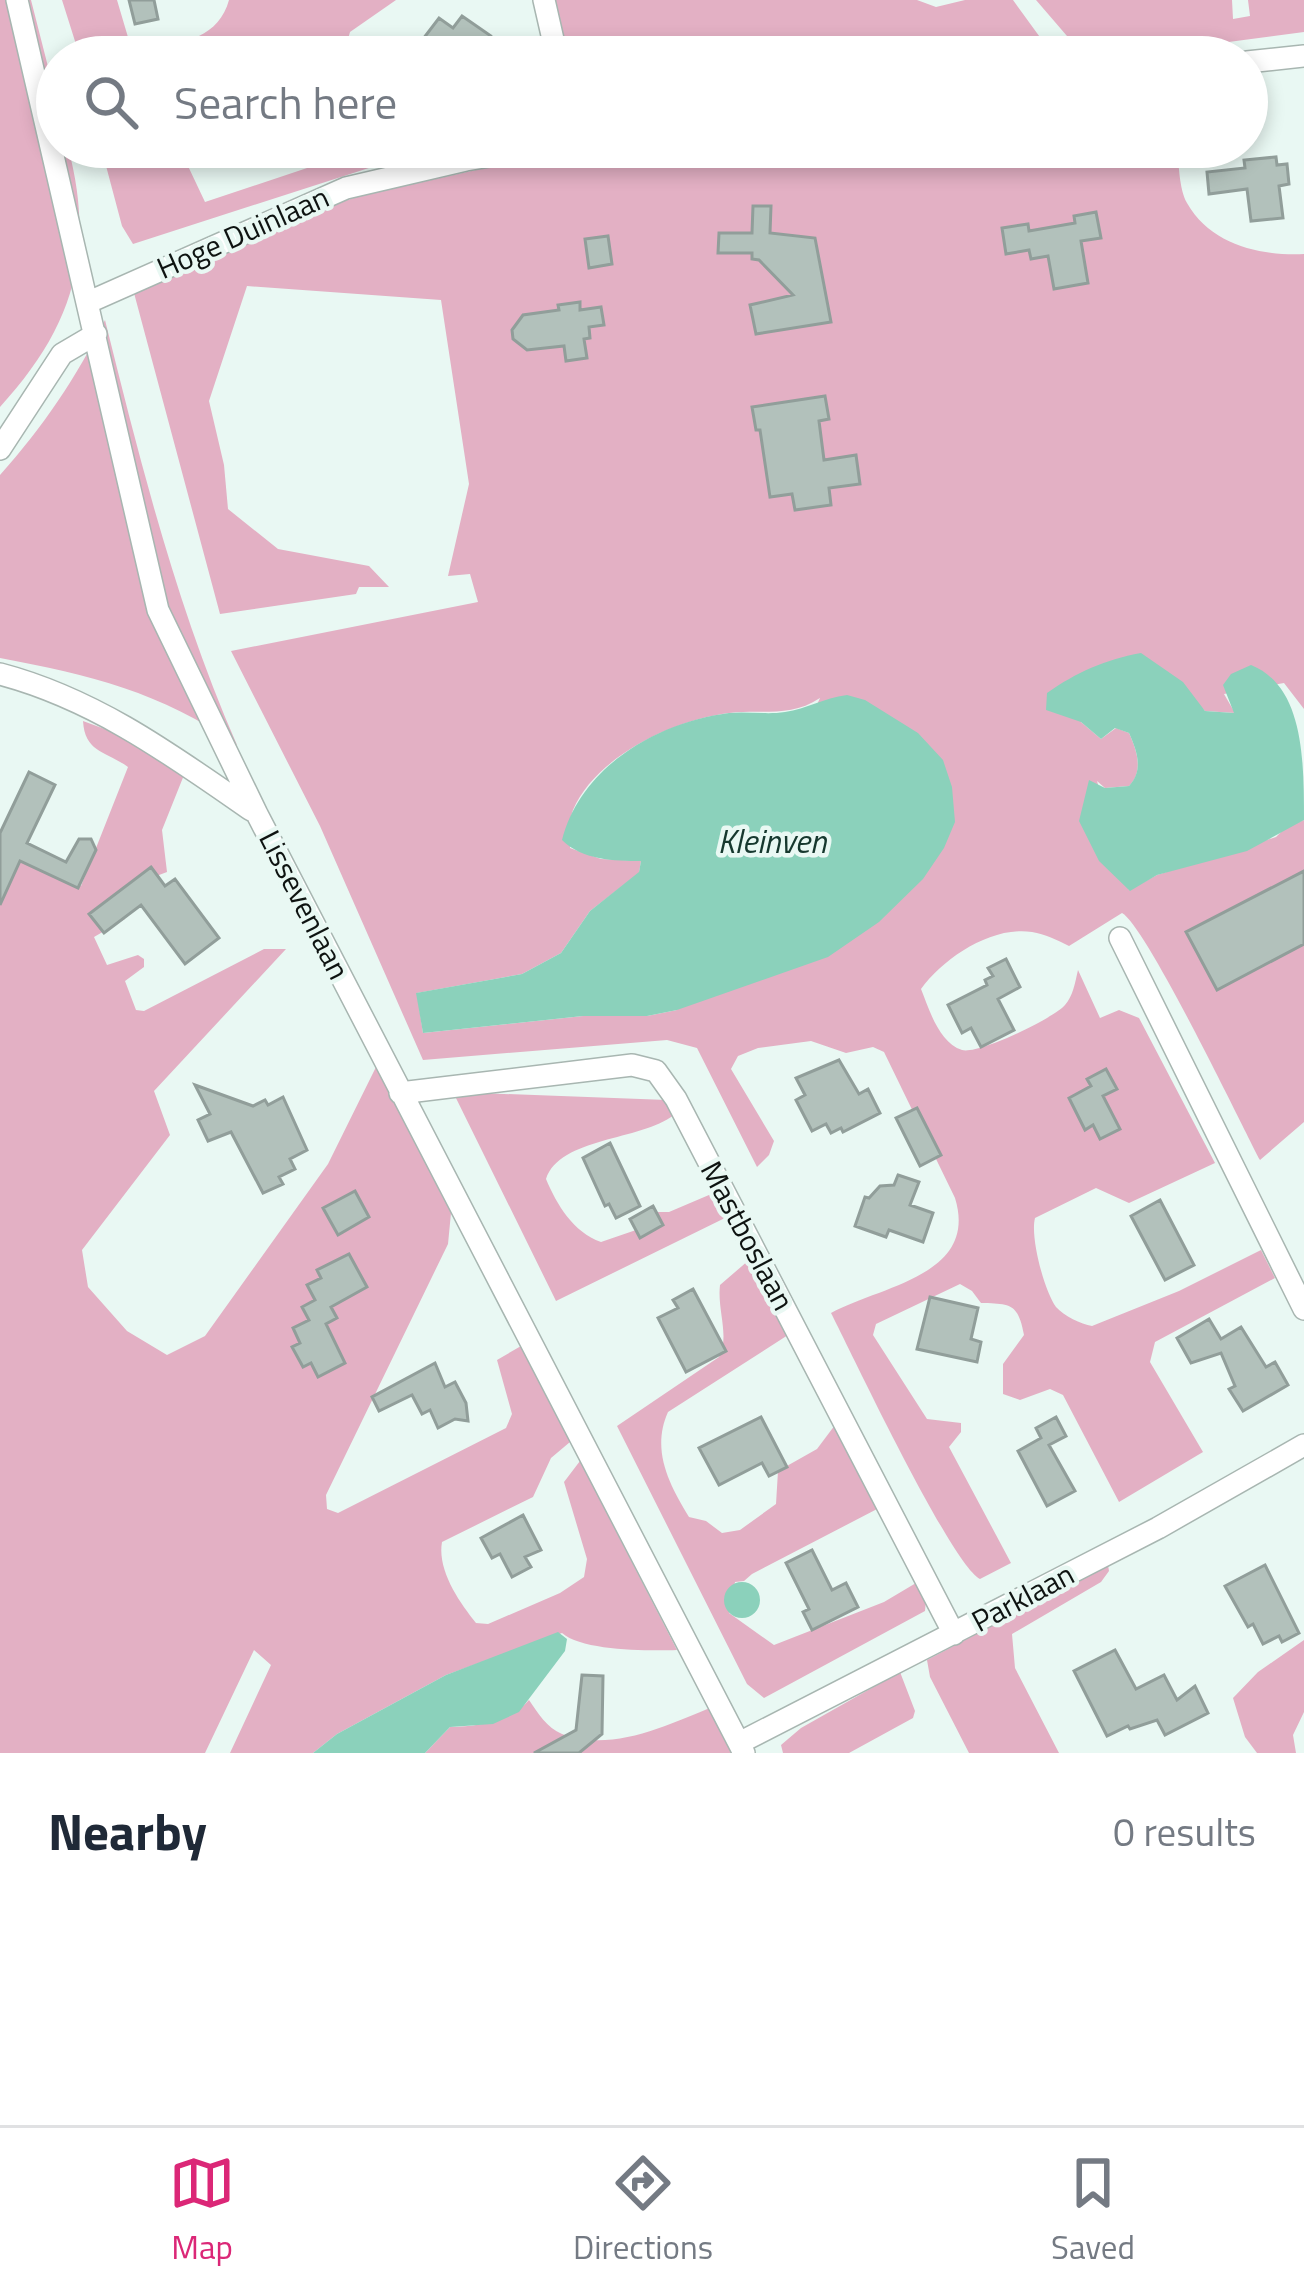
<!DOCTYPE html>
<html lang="en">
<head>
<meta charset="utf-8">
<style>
  body { margin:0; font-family:"Titillium Web",sans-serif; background:#f6f6f7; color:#1f2937 }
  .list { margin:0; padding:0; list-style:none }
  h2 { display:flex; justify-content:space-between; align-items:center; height:156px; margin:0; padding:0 48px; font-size:51px }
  h2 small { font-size:39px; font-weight:400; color:#747a83 }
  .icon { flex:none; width:66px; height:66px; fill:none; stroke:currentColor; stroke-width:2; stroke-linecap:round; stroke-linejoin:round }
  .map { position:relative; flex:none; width:1304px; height:1753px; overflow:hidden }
  .search { position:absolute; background:#fff; box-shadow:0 6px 18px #0003; left:36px; right:36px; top:36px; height:132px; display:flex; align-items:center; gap:30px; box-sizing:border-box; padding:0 42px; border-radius:66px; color:#747a83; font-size:45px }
  .sheet { height:372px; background:#fff }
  nav { display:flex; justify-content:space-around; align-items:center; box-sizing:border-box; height:168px; border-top:3px solid #e0e1e3; background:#fff; font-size:33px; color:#747a83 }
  nav a { display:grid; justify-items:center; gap:6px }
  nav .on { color:#db2777 }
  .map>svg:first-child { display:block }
  .green { fill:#e3b0c4; fill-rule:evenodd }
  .water { fill:#8bd1bb }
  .building { fill:#b2c1bb; stroke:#919e9a; stroke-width:3 }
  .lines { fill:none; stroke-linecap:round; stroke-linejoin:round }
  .street-casing { stroke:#a8b6b1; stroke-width:24 }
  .street { stroke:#fff; stroke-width:21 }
  .labels { text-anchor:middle; stroke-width:9; stroke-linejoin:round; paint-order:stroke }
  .street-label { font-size:30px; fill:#0e1311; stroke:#e9f8f3 }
  .water-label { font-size:33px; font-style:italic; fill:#16382e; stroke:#e9f8f3 }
</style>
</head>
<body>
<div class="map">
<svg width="1304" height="1753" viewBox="0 0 1304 1753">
  <rect width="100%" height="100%" fill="#e9f8f3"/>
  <path class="green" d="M 0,0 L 31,0 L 57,102 L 57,147 L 68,147 C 96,253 73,327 0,407 Z
    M 62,0 L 117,0 L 130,44 C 168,48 217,44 229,0 L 396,0 L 350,32 L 343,57 L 80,57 Z
    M 552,0 L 917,0 L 936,7 L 965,0 L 1013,0 L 1042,40 L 1067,36 L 1036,0 L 1232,0 L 1233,19 L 1250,16 L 1248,0 L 1304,0 L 1304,32 L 1115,57 L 566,57 Z
    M 101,147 L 179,147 L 205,202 L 319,164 L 314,147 L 353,147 L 355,152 L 372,147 L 434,147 L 133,244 L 122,226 Z
    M 640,147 L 1177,147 C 1179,164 1179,189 1187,203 C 1211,245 1260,256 1304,254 L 1304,709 L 1284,683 L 1224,694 L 1235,713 L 1205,711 L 1199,705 L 1081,722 L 1101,739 L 1116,728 L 1129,733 C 1137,751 1144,771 1129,786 L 1105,788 L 1097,781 L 1129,890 L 1157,875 L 1276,837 L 1285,828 L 1304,820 L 1304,1122 L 1260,1160 C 1240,1122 1146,926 1122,913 L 1069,946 C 1057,940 1045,934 1032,932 C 991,926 944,958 921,989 C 929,1009 939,1043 962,1050 C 978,1055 1054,1018 1065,1005 C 1073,996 1075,983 1078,970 L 1100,1018 L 1119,1010 L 1139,1018 L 1215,1163 L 1129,1203 L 1096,1188 L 1035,1218 C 1030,1237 1044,1290 1056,1307 C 1064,1316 1081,1324 1092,1326 L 1179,1291 L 1261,1250 L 1275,1278 L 1155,1342 L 1150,1362 L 1203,1452 L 1119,1502 L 1063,1395 L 1050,1389 L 1020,1400 L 1003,1394 L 1003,1364 L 1024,1335 C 1018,1302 1009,1304 981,1303 L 972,1291 L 960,1284 L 876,1324 L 873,1335 L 927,1419 L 961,1423 L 961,1432 L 949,1447 L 1011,1563 L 980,1579 C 951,1564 853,1356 831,1313 C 880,1286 979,1276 955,1198 L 884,1052 L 873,1047 L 846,1053 L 811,1041 L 758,1048 L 738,1056 L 731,1069 L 774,1141 L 769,1155 L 757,1167 L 697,1048 L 667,1040 L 423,1060 L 320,826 L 231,651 L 478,602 L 470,574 L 448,576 L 469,484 L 441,300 L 247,286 L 209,401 L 224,465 L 228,509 L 278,549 L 369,566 L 389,587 L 359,587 L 356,594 L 220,614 L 134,293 L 201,247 L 360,196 L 525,159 ZM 820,698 L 677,1010 L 647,1016 L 583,1016 L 423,1033 L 417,993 L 522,974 L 561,953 L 590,911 L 639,873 L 641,861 L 601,859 L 570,848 C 570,837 569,820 573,810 C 596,756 674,720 729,713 C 762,709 790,718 820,698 Z
    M 105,320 C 141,465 177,608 237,745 C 161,692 90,675 0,658 L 0,475 C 43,427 76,378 105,320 Z
    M 83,721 L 137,741 L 184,775 L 162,830 L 167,872 L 122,889 L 125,919 L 94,937 L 107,965 L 138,955 L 144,959 L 144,967 L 125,981 L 136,1010 L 144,1011 L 264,949 L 286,949 L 154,1091 L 170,1135 L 82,1250 L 88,1287 L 127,1331 L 167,1355 L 205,1336 L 328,1164 L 376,1067 L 451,1213 L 448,1244 L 326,1495 L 327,1509 L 338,1513 L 506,1428 L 512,1414 L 497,1360 L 521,1346 L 570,1442 L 551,1458 L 533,1497 L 442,1542 C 437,1570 459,1602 476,1623 L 488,1624 L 560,1593 L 584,1577 L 587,1559 L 564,1482 L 580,1461 L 677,1650 C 649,1651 582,1651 562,1633 L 446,1675 L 337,1734 L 313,1753 L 230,1753 L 271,1665 L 254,1650 L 205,1753 L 0,1753 L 0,847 L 81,886 L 128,767 C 106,751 85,753 83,721 Z
    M 453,1092 L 667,1100 L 674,1115 C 640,1141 560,1137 546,1179 C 557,1205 573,1232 601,1242 L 636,1230 L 650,1212 L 669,1212 L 716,1192 L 727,1217 L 556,1301 Z
    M 749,1260 L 788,1335 L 668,1412 C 651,1450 669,1484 689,1517 L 706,1521 L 722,1533 L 740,1530 L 776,1504 L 778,1471 L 817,1449 L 835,1425 L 879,1508 L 752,1574 L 744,1581 L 735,1582 L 729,1613 L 774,1645 L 884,1602 L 916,1583 L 926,1600 L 925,1611 L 764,1698 L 747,1684 L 617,1426 L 719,1357 C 730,1336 717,1310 720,1285 Z
    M 1108,1565 L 1109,1571 L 1101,1582 L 1012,1634 L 1015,1668 L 1059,1753 L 969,1753 L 930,1677 L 927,1660 Z
    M 1304,1640 L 1304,1712 L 1293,1735 L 1296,1753 L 1257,1753 L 1245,1737 L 1233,1698 L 1258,1672 Z
    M 900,1672 L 915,1711 L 913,1718 L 849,1753 L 783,1753 L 781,1745 L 801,1728 Z
    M 529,1700 C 538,1713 547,1728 562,1734 C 611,1753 668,1725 712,1707 L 735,1753 L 425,1753 L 450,1727 C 478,1726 509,1723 529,1700 Z"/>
  <path class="water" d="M 1141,653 L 1183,682 L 1205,711 L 1234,713 L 1223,685 L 1231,674 L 1251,665 C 1304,686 1304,761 1304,820 L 1247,851 L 1157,875 L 1130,891 L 1099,861 L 1079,821 L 1089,780 L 1105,788 L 1129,786 C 1144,770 1137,751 1129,733 L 1115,728 L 1101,739 L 1081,722 L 1046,710 L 1047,693 C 1077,672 1104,660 1141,653 Z
    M 847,695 L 865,700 L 918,733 L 943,760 L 952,787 L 955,822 L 944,848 L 923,879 L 879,922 L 828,957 L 677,1010 L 647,1016 L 583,1016 L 423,1033 L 416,993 L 522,974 L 561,953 L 590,911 L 639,872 L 641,861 C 614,861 582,860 562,840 C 581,766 658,722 729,713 C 748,711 766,715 785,712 C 807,709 823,698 847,695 Z
    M724 1600a18 18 0 1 1 36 0a18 18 0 1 1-36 0Z
    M 558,1632 L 567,1639 L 565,1651 L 519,1712 L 493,1724 L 450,1727 L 425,1753 L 313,1753 L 337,1734 L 446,1675 Z"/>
  <path class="building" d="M 129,0 L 154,0 L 158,19 L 135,24 Z
    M 462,16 L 491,36 L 494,57 L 457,57 L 423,39 L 439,18 L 453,28 Z
    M 1276,157 L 1277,165 L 1287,164 L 1289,184 L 1279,186 L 1283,218 L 1251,221 L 1247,189 L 1209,194 L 1207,172 L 1245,168 L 1244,160 Z
    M 753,206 L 771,206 L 770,233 L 815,238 L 831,322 L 756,334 L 750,305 L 793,295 L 759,260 L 752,259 L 752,253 L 718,253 L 719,233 L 752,233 Z
    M 1096,212 L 1101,238 L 1081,241 L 1088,283 L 1054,289 L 1048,256 L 1031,259 L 1029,250 L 1006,254 L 1002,228 L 1028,224 L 1029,231 L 1075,223 L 1074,216 Z
    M 608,236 L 612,264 L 589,268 L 585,239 Z
    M 580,302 L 580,310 L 601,307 L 604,325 L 589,327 L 590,338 L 584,339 L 587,358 L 566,361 L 564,346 L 527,350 L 513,339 L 512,330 L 523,315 L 559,310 L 558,305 Z
    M 825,396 L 829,419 L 819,421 L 824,460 L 856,455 L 860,484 L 829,488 L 831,505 L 795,510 L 792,494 L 770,497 L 760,430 L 756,430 L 752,407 Z
    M 29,772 L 55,785 L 27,843 L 66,862 L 79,839 L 91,839 L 96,850 L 78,888 L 20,861 L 0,905 L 0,833 Z
    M 151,867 L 165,886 L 175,879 L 219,938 L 185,964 L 141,905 L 104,933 L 89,914 Z
    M 1304,871 L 1304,944 L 1217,990 L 1186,932 Z
    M 1006,959 L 1020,987 L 998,999 L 1014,1030 L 981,1047 L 971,1028 L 962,1033 L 948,1005 L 987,985 L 985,980 L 993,976 L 988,968 Z
    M 839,1060 L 859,1094 L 868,1089 L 880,1113 L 843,1132 L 841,1128 L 831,1133 L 826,1124 L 812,1131 L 796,1100 L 805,1095 L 796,1078 Z
    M 1106,1069 L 1117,1089 L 1103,1096 L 1120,1129 L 1100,1139 L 1093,1125 L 1085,1130 L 1069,1098 L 1091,1086 L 1087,1079 Z
    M 195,1085 L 253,1106 L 265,1100 L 268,1105 L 283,1097 L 307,1150 L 290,1159 L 295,1169 L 279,1177 L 283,1184 L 263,1193 L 231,1132 L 208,1141 L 198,1120 L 210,1114 Z
    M 917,1108 L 941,1155 L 920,1166 L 896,1118 Z
    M 610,1143 L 640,1206 L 616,1218 L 609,1204 L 605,1206 L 583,1158 Z
    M 898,1175 L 919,1182 L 910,1205 L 933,1213 L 923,1242 L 889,1230 L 886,1237 L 855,1226 L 865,1197 L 869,1198 L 880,1186 L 894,1185 Z
    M 355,1191 L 369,1217 L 338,1235 L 323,1208 Z
    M 1160,1200 L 1194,1265 L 1165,1280 L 1131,1216 Z
    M 653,1206 L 663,1225 L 640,1238 L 630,1219 Z
    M 349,1254 L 367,1287 L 331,1307 L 337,1318 L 326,1324 L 345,1363 L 318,1377 L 311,1363 L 303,1367 L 292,1347 L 300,1343 L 293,1328 L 309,1320 L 302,1307 L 315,1300 L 307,1285 L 321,1278 L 317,1270 Z
    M 693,1289 L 726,1351 L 686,1372 L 658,1318 L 678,1308 L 673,1300 Z
    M 930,1297 L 978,1308 L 971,1339 L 981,1342 L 977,1362 L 917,1349 Z
    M 1209,1319 L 1221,1339 L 1241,1327 L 1266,1367 L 1275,1362 L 1288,1385 L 1243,1411 L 1229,1389 L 1235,1386 L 1221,1353 L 1191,1363 L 1177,1338 Z
    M 435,1363 L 445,1387 L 455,1382 L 466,1403 L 468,1421 L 455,1419 L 438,1428 L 430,1410 L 422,1414 L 412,1395 L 379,1411 L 372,1397 Z
    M 761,1417 L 787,1467 L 769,1476 L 762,1463 L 719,1485 L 699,1448 Z
    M 1056,1417 L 1066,1436 L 1049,1445 L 1075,1491 L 1047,1506 L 1018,1451 L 1041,1438 L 1036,1428 Z
    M 523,1515 L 541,1550 L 525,1557 L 531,1567 L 512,1577 L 500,1554 L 492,1558 L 481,1538 Z
    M 812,1550 L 832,1590 L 846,1583 L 858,1607 L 812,1630 L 803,1612 L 809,1609 L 786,1563 Z
    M 1265,1565 L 1299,1633 L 1282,1642 L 1279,1636 L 1263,1644 L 1253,1624 L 1248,1627 L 1225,1586 Z
    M 1115,1650 L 1136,1689 L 1164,1675 L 1177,1700 L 1195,1686 L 1208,1713 L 1165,1735 L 1157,1720 L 1130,1729 L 1128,1726 L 1107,1736 L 1074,1671 Z
    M 582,1675 L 603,1676 L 602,1734 L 579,1753 L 534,1753 L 576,1730 Z"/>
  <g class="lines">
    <g class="street-casing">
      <path id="street" d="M 17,0 L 158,610 L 257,814 L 744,1753
        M 544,0 L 557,57
        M 1247,62 L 1304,56
        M 89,302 L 346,188 L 466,160 L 542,147
        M 0,449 L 62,354 L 96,334
        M 0,674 C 95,699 172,755 251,810
        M 1120,938 L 1304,1309
        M 400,1093 L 632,1065 L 656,1071 L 676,1099 L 954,1634
        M 739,1743 L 1158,1528 L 1304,1445"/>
    </g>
    <use href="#street" class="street"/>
  </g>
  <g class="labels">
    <g class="street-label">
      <text transform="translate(243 233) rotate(-24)" y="10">Hoge Duinlaan</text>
      <text transform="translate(304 905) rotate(63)" y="10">Lissevenlaan</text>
      <text transform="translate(747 1236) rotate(62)" y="10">Mastboslaan</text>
      <text transform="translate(1023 1598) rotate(-28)" y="10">Parklaan</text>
    </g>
    <g class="water-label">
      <text x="772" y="853">Kleinven</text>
    </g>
  </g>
</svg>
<div class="search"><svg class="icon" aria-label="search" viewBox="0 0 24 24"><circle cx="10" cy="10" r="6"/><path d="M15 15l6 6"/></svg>Search here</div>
</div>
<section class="sheet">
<h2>Nearby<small>0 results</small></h2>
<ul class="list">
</ul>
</section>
<nav>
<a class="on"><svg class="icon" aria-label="map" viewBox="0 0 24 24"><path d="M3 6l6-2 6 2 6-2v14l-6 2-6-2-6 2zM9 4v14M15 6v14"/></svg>Map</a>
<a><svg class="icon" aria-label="directions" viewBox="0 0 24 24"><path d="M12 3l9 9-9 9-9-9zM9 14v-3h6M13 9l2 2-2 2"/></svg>Directions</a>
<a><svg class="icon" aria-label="saved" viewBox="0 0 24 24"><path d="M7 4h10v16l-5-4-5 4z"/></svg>Saved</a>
</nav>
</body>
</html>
